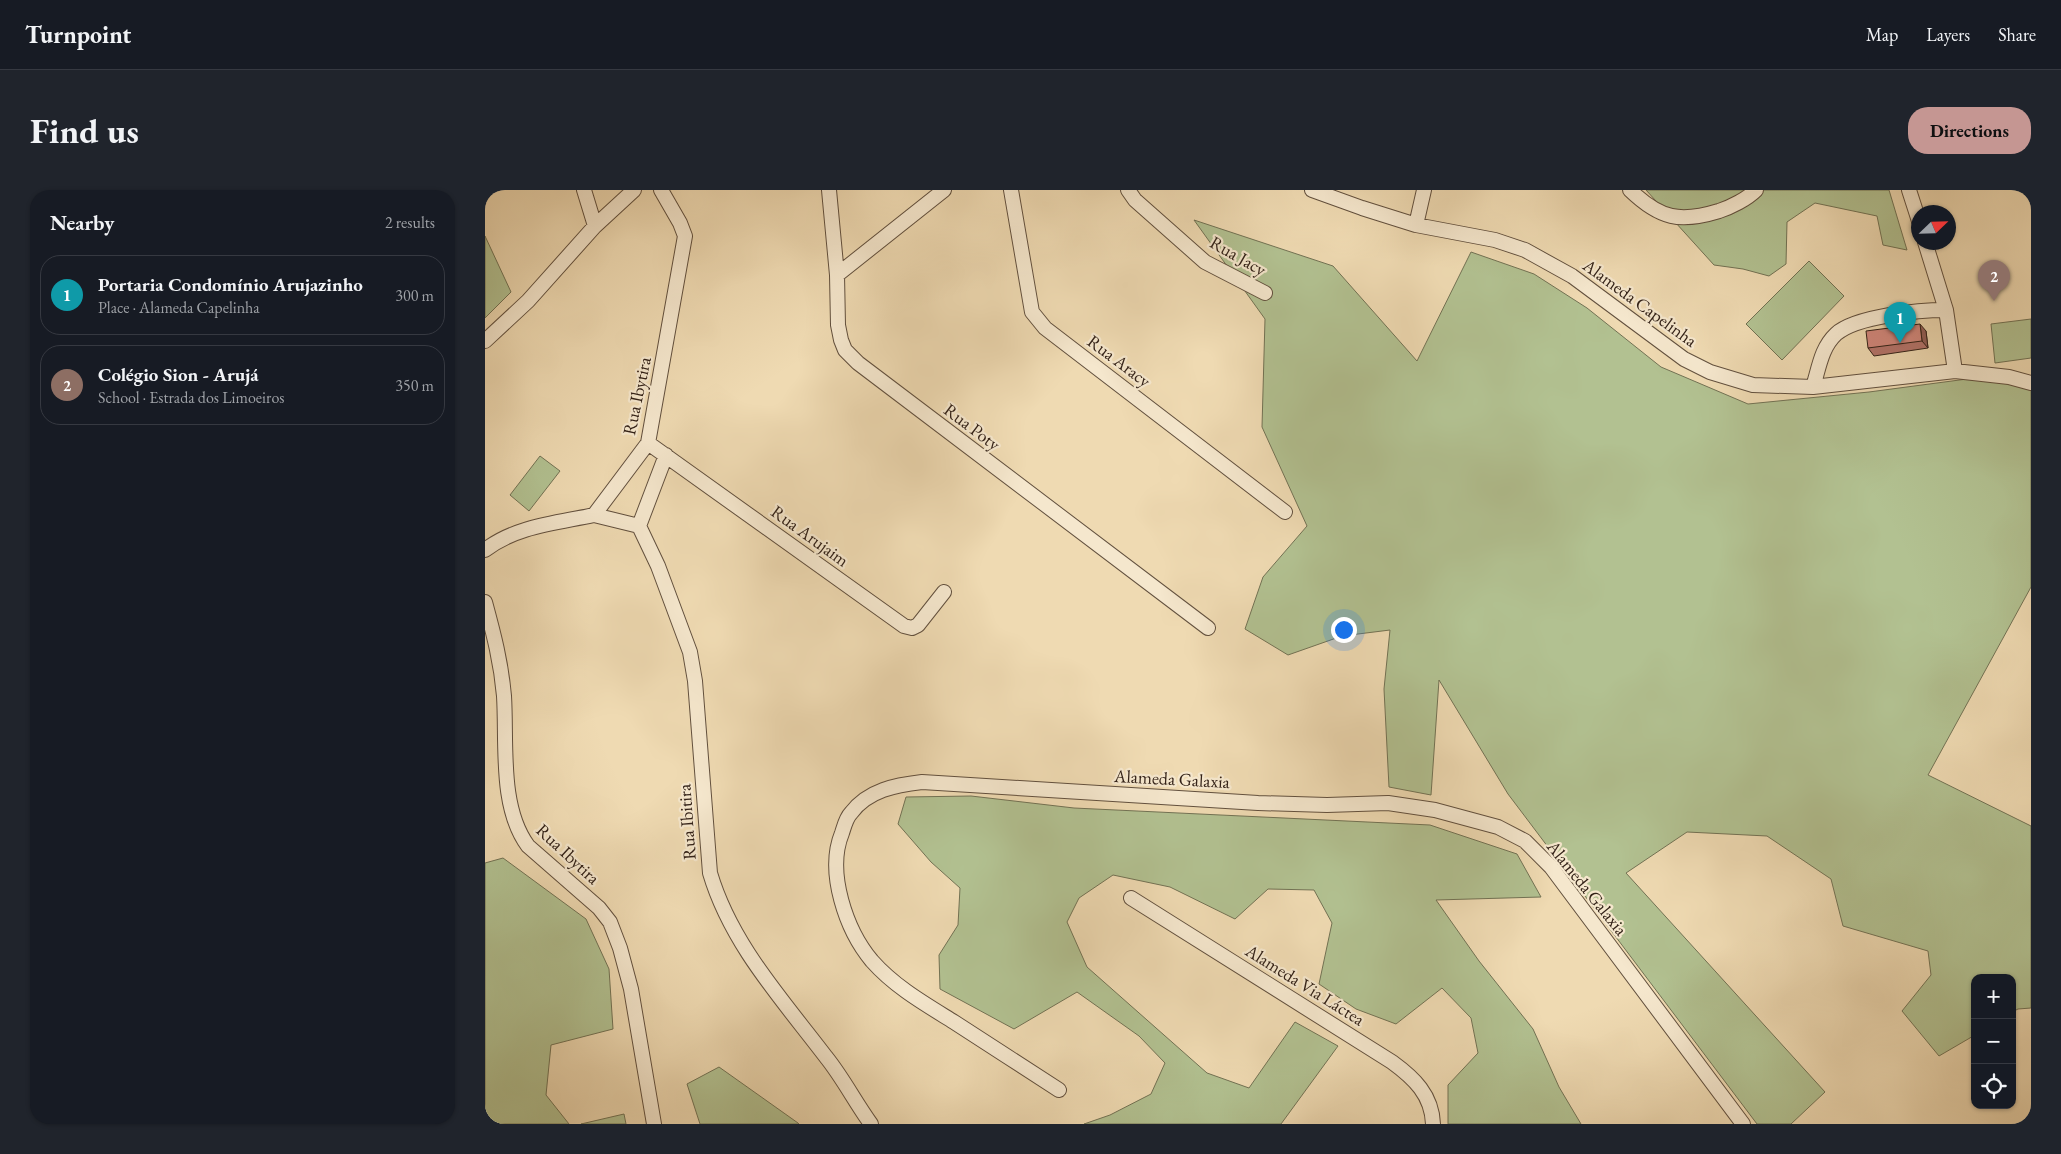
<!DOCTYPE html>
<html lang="en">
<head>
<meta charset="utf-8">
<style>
  body { margin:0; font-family:"EB Garamond",serif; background:#20242c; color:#f1f3f6 }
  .controls { position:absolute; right:15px; bottom:15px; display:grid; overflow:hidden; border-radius:10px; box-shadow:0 1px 4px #0004 }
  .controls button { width:45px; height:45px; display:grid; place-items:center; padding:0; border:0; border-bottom:1px solid #363941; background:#171b24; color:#f1f3f6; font:25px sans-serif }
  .compass { position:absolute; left:1426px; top:15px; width:45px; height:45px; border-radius:50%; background:#171b24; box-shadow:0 1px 4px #0004; rotate:67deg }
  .you { position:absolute; left:858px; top:439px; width:18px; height:18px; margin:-12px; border:4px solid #fff; border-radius:50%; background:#1a73e8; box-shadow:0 0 0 8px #1a73e833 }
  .badge { display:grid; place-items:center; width:32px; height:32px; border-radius:50%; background:#c59692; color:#fff; font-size:16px; font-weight:700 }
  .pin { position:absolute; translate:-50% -41px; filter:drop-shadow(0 1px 2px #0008) }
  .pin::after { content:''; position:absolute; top:26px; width:18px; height:15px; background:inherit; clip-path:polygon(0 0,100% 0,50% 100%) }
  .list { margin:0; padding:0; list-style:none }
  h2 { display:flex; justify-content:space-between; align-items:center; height:65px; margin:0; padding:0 20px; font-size:21px }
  h2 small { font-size:16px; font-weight:400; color:#9ea1a6 }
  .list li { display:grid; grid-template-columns:32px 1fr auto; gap:15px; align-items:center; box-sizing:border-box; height:80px; margin:0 10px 10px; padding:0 10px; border:1px solid #363941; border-radius:20px }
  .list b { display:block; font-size:19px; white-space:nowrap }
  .list p { margin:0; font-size:16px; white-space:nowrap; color:#9ea1a6 }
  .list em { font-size:16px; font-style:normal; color:#9ea1a6 }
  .icon { flex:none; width:28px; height:28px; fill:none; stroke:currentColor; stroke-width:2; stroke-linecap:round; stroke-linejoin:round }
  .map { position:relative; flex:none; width:1546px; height:934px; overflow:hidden; border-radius:20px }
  header { display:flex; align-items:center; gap:30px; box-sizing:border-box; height:70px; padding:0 25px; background:#171b24; border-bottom:1px solid #363941 }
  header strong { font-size:24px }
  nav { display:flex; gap:28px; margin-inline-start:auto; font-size:18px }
  .intro { display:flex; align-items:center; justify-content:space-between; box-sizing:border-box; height:120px; padding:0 30px }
  h1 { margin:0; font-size:35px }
  .button { padding:12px 22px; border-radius:20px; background:#c59692; color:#111; font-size:18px; font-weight:700 }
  main { display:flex; gap:30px; padding:0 30px }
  aside { flex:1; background:#171b24; border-radius:20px; box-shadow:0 1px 4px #0004 }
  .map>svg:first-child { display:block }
  .green { fill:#b2c191; stroke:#727254 }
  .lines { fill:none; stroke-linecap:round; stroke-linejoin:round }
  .minor-casing { stroke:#62503e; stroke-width:16 }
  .minor { stroke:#f5e7cd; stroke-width:14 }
  .wall { fill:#b4746b; stroke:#332218 }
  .shaded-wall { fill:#925e57; stroke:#332218 }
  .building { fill:#d1877c; stroke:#332218 }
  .labels { text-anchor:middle; stroke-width:4.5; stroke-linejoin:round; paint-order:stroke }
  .street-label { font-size:18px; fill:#332218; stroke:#f5e7cd }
</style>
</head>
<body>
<header>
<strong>Turnpoint</strong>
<nav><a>Map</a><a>Layers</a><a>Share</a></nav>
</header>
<div class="intro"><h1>Find us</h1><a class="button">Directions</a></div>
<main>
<aside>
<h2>Nearby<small>2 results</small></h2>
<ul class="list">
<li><span class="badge" style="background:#0f9aa8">1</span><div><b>Portaria Condomínio Arujazinho</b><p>Place · Alameda Capelinha</p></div><em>300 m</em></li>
<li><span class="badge" style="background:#8d6e63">2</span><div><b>Colégio Sion - Arujá</b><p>School · Estrada dos Limoeiros</p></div><em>350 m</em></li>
</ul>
</aside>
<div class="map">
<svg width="1546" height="934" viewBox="0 0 1546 934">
  <rect width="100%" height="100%" fill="#efdab2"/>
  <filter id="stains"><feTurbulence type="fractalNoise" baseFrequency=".004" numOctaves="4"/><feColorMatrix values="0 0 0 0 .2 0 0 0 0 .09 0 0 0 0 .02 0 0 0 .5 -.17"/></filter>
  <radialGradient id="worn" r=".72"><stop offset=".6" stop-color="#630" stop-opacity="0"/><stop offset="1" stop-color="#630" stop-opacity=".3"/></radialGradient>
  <path class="green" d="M 1161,0 L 1404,0 L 1422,60 L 1398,55 L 1392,26 L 1330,13 L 1302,32 L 1301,74 L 1284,86 L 1258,79 L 1229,75 Z
    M 709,30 L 848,76 L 932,171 L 986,62 L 1049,84 L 1102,118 L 1176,177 L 1263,214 L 1384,202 L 1482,189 L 1541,196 L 1546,198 L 1546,397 L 1443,585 L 1546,636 L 1546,818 L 1533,819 L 1527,822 L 1527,788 L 1490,788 L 1490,845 L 1454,866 L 1417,821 L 1446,785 L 1443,761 L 1358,736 L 1346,689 L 1282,646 L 1202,642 L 1141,683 L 1340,902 L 1306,934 L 1272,934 L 1023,604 L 954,490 L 946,605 L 904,597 L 899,499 L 905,440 L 857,446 L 803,465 L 760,439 L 778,387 L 822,336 L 777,237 L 780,129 Z
    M 0,46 L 26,102 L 0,128 Z
    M 1324,71 L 1359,106 L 1297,170 L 1261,134 Z
    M 1546,129 L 1546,168 L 1510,173 L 1506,134 Z
    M 55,266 L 75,281 L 44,321 L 25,305 Z
    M 486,606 L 589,618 L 945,635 L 1032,664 L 1056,707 L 951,710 L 994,771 L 1048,839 L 1074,897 L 1096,934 L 963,934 L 963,895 L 993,863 L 986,828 L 957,798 L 911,834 L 871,819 L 834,794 L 847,733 L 829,700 L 783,699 L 750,729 L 685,697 L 628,685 L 594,708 L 582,732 L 602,777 L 722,883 L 764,898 L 810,832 L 853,856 L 796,934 L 599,934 L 625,925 L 666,904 L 680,873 L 654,846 L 592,802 L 529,839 L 455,799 L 454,765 L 473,735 L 475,698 L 446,672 L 413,634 L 421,607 Z
    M 18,668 L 101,729 L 124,779 L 128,839 L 66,855 L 61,905 L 84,934 L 0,934 L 0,673 Z
    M 234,877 L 313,933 L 314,934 L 215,934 L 202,894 Z
    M 139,924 L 141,934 L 96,934 Z"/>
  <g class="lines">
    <g class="minor-casing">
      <path id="minor" d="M 99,0 L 110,36
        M 344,0 L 352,85 L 353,135 L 356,150 L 360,160 L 373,173 L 723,438
        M 526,0 L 547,122 L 560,138 L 800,322
        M 643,0 L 650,10 L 720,72 L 780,103
        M 827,0 L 877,18 L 931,35 L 1010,50 L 1040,60 L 1087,86 L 1199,169 L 1225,182 L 1268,195 L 1328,197 L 1470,181 L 1524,187 L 1546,193
        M 1145,0 C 1175,29 1195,33 1234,21 C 1246,17 1262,9 1271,0
        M 1424,0 L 1434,31
        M 931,35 L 939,0
        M 1440,52 L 1461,120 L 1470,181
        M 352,85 L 459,0
        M 0,151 L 43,111 L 110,36 L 149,0
        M 1328,197 C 1334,178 1336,158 1351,144 C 1371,126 1435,120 1461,120
        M 163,253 L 419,436 L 427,438 L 433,435 L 459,402
        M 109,325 L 154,336 L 173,376 L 205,462 L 210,491 L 225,683 C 246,754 297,809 341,867 C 358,888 370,912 386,934
        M 154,336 L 181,265
        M 0,360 C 31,336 72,333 109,325 L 163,253 L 200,46 L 195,33 L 176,0
        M 0,412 C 9,445 16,472 19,506 C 22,553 14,617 43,656 L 114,718 L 125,732 L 135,758 L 146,799 L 169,934
        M 646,708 L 907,872 C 929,888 947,905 948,934
        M 574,900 C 539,877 504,855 469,832 C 440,814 410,797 387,771 C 361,740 341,682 357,643 C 359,637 361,628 366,623 C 383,600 411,595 437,592 L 773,613 L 842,615 L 903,613 L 950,620 L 1013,637 L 1040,651 L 1066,677 L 1258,934"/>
    </g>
    <use href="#minor" class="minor"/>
  </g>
  <path class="wall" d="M 1441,141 L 1443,158 L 1389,166 L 1383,158 Z"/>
  <path class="shaded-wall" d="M 1435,134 L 1441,141 L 1443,158 L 1437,151 Z"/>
  <path class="building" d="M 1435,134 L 1437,151 L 1383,158 L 1381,141 Z"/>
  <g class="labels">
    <g class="street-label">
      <text transform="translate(753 66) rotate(30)" y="6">Rua Jacy</text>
      <text transform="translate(1155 113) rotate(36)" y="6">Alameda Capelinha</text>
      <text transform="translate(634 171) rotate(37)" y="6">Rua Aracy</text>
      <text transform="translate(152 206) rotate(-78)" y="6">Rua Ibytira</text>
      <text transform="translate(487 237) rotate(37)" y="6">Rua Poty</text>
      <text transform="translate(325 346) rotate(36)" y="6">Rua Arujaim</text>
      <text transform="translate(687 589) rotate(3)" y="6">Alameda Galaxia</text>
      <text transform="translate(202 632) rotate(-94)" y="6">Rua Ibitira</text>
      <text transform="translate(83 664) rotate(43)" y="6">Rua Ibytira</text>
      <text transform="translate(1102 698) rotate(51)" y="6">Alameda Galaxia</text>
      <text transform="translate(820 795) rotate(32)" y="6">Alameda Via Láctea</text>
    </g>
  </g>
  <rect width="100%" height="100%" filter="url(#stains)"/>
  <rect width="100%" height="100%" fill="url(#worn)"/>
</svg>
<div class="controls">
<button>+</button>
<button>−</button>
<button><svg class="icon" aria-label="locate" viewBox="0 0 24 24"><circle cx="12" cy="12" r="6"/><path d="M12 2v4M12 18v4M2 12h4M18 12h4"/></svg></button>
</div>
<svg class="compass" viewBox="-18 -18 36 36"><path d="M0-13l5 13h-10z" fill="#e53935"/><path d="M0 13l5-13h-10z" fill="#9ea1a6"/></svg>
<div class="you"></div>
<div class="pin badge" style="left:1415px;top:153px;background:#0f9aa8">1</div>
<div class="pin badge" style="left:1509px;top:111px;background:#8d6e63">2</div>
</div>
</main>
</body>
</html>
